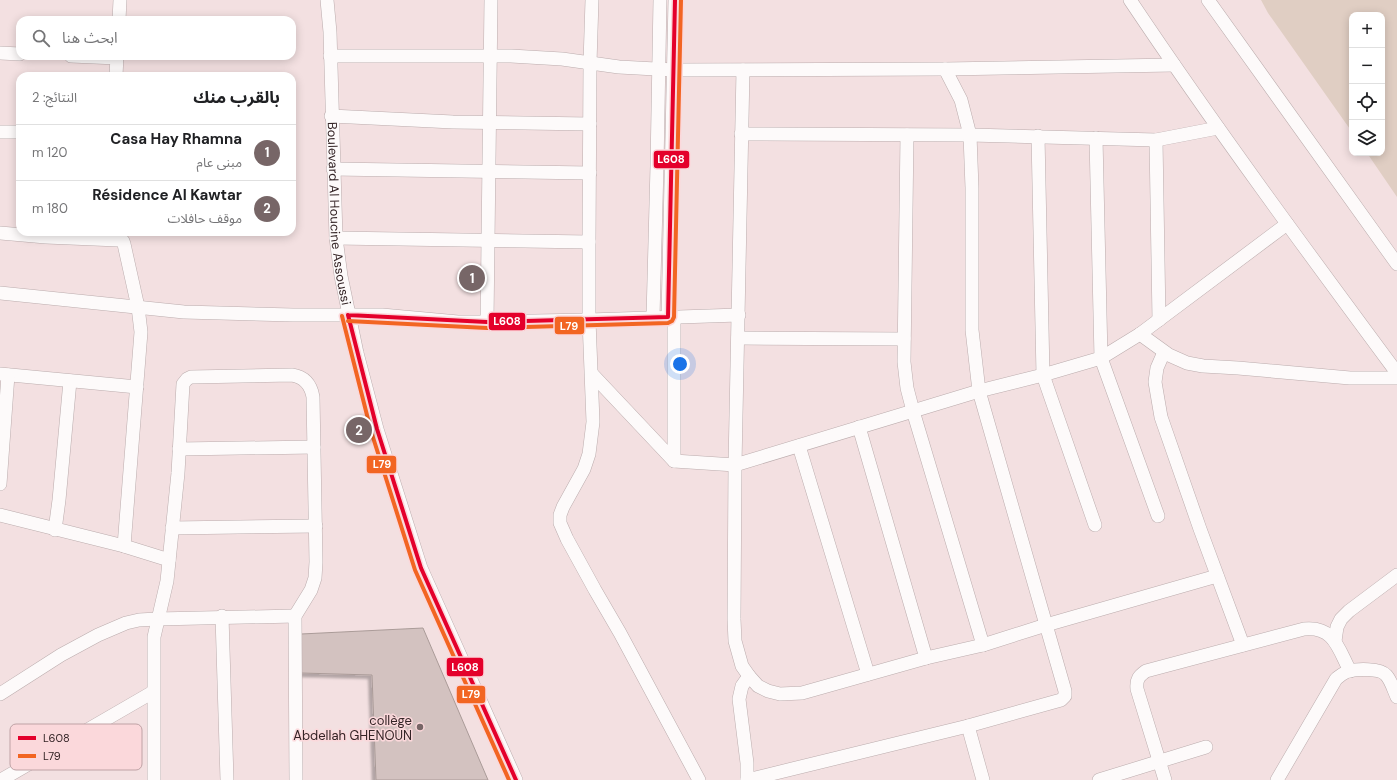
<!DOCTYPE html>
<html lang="ar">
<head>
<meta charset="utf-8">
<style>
  body { margin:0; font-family:"DM Sans","Noto Sans Arabic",sans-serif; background:#f2f2f2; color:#202124; direction:rtl }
  .controls { position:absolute; right:12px; top:12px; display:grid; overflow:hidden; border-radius:8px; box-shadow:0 2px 10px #0003 }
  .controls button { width:36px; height:36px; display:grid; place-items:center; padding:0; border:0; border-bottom:1px solid #e0e0e0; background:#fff; color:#202124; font:20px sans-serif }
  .you { position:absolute; left:680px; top:364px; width:14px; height:14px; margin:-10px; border:3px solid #fff; border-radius:50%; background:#1a73e8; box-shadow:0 0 0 6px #1a73e833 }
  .badge { display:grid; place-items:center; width:26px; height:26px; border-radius:50%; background:#776667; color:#fff; font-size:13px; font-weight:700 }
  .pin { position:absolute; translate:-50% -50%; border:2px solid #fff; box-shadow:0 1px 4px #0006 }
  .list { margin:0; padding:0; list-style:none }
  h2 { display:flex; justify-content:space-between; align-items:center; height:52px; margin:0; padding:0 16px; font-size:17px }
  h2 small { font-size:13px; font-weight:400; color:#757577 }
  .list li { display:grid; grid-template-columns:26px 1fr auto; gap:12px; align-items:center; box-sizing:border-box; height:56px; padding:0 16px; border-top:1px solid #e0e0e0 }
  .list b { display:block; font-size:15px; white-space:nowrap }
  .list p { margin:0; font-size:13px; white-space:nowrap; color:#757577 }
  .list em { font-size:13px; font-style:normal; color:#757577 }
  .icon { flex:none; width:22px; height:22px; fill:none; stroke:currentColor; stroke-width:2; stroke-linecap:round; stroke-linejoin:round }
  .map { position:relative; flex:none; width:1397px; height:780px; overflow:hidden; direction:ltr }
  .search { position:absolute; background:#fff; box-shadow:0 2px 10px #0003; left:16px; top:16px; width:280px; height:44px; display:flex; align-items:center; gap:10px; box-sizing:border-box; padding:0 14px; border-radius:12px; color:#757577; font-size:15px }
  .panel { position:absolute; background:#fff; box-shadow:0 2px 10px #0003; left:16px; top:72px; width:280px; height:164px; border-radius:12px; direction:rtl }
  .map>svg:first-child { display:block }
  .green { fill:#e0cec3 }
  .building { fill:#d3c2c0; stroke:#aa9b98; filter:url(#shadow) }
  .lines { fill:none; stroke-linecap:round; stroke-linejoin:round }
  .minor-casing { stroke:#bbacad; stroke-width:14 }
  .minor { stroke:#fdfafa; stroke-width:13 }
  .bus-1-casing { stroke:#fbd8db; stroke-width:7 }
  .bus-2-casing { stroke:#fbd8db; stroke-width:7 }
  .bus-1 { stroke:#e4002b; stroke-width:4 }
  .bus-2 { stroke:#f26522; stroke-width:4 }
  .poi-dot { fill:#776667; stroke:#fbd8db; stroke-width:1.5 }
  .labels { text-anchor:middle; stroke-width:3; stroke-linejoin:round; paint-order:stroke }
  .street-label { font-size:13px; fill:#342426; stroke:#fbd8db }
  .poi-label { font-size:13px; fill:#342426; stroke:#fbd8db; text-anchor:end }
  .key { fill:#fbd8db; stroke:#bfa2a5; stroke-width:1 }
  .key-label { font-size:11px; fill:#342426 }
  .line-badge { stroke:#fbd8db; stroke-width:1.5 }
  .badge-label { font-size:11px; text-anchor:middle; font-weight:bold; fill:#fff }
</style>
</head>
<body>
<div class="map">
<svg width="1397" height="780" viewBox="0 0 1397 780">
  <defs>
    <filter id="shadow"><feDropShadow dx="-3.5" dy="3.5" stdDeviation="1" flood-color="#0004"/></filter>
  </defs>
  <rect width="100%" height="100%" fill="#f3e0e1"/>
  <path class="green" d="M 1261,0 L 1397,0 L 1397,197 L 1367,153 L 1382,153 L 1382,15 L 1352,15 L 1352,132 L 1268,13 Z"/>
  <path class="building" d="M 423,628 L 488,780 L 376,780 L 372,675 L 301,673 L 301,634 Z"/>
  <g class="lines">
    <g class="minor-casing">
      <g id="minor">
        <path id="s1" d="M 327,0 L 330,32 L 336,238 L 341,276 L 357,353 L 377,429 L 421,568 L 516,780"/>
        <path d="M 592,0 L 590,63 L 589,242 L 589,320 L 593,422 L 589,454 L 584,469 L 563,507 L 560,515 L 560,523 L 567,539 L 595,590 L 620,633 L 699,780"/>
        <path d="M 1130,0 C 1215,127 1306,250 1397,373"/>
        <path d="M 1208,0 L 1397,264"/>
        <path d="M 119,20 L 120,0"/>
        <path d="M 0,53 L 20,54"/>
        <path d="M 71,56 L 117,58"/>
        <path d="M 330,56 L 511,56 L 562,59 L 619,67 L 674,70 L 945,69 L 1174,65"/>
        <path d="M 743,70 L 735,465 L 734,619 L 735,641 L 742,666 L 749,676 L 758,686 L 768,691 L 780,694 L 802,693 L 926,658 L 983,645 L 1046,625 L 1217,576"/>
        <path d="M 116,76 L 117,56"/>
        <path d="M 331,116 L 453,122 L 590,124"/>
        <path d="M 0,132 L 20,132"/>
        <path d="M 741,134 L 970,135 L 1156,140 L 1218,128"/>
        <path d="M 907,135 L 904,362 L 907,388 L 913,411 L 983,645"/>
        <path d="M 1038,136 L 1043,375 L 1095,525"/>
        <path d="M 1096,138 L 1101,358 L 1158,516"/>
        <path d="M 1156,140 L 1159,320"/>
        <path d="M 333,169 L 590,173"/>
        <path d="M 0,233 L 46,237 L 118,240 L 123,241 L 124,244 L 138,307 L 141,332 L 124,546"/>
        <path d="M 336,238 L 589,242"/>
        <path d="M 0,293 L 184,312 L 293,315 L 382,315 L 458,322 L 487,322 L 589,320 L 739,315"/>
        <path d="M 653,317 L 657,166 L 660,0"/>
        <path d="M 668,317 L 675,0"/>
        <path d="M 487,322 L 491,0"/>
        <path d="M 1140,334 L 1169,355 L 1187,363 L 1203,366 L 1238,368 L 1350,378 L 1397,378"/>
        <path d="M 738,338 L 904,339"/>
        <path d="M 1164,352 L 1157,368 L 1155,382 L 1161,417 L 1200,529 L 1243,645"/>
        <path d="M 0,374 L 137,387"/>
        <path d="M 592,374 L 674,461 L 735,465 L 979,391 L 1043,375 L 1101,358 L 1140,334 L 1287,224"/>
        <path d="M 859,427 L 926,658"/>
        <path d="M 799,446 L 868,674"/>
        <path d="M 179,449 L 314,447"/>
        <path d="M 674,461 L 674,316"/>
        <path d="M 0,484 L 8,375"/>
        <path d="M 0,515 L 124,546 L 169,560"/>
        <path d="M 172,528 L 316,526"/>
        <path d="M 55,530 L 59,500 L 70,381"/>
        <path d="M 222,616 L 227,780"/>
        <path d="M 1335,641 L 1337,627 L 1341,619 L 1349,611 L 1397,575"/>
        <path d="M 0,694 L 61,655 L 98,635 L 126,623 L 139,620 L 157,619 L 295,616"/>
        <path d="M 968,726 L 983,780"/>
        <path d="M 1,780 L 153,692"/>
        <path d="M 154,780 L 154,637 L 167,581 L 178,473 L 183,384 L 187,379 L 191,377 L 292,375 C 305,377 311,385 313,397 L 316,562 L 315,578 L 311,590 L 295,616 L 296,780"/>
        <path d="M 747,780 L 968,726 L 1061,700 L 1065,696 L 1065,691 L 979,391 L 972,330 L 972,188 L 970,135 L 961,100 L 945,69"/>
        <path d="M 747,780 L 747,763 L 739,699 L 742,686 L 749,676"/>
        <path d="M 1099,780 L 1206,747"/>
        <path d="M 1165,780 L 1137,689 C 1136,679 1139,676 1146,671 L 1304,629 C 1334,626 1338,648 1350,671"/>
        <path d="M 1277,780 L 1336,679 C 1340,676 1344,672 1349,671 C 1357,669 1380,668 1386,675 C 1391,680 1394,691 1397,697"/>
      </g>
    </g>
    <use href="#minor" class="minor"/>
    <g class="bus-1-casing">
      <path id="bus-1" d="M 348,315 L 487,322 L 668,317 L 675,0
        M 348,315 L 377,429 L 421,568 L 516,780"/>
    </g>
    <g class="bus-2-casing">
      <path id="bus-2" d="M 342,316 L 371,431 L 415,570 L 509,780
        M 348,321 L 487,328 L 668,323 L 672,321 L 674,317 L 681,0"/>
    </g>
    <use href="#bus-1" class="bus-1"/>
    <use href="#bus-2" class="bus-2"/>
  </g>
  <circle class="poi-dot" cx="420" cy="727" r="4"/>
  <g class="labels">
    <g class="street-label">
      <text dy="5" stroke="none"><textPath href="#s1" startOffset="214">Boulevard Al Houcine Assoussi</textPath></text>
    </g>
    <g class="poi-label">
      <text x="412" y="725">collège<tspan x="412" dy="15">Abdellah GHENOUN</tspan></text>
    </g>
  </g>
  <rect x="10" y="724" width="132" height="46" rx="6" class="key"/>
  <rect x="18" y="736" width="18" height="4" fill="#e4002b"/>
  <rect x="18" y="754" width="18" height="4" fill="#f26522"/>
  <g class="key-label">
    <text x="43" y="742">L608</text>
    <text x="43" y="760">L79</text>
  </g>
  <g class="line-badge">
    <rect x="653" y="150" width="37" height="19" rx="4" fill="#e4002b"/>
    <rect x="488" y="312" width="38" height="19" rx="4" fill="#e4002b"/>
    <rect x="554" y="316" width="31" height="19" rx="4" fill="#f26522"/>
    <rect x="366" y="455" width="31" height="19" rx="4" fill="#f26522"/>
    <rect x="446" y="657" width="38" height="20" rx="4" fill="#e4002b"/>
    <rect x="456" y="685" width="30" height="19" rx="4" fill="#f26522"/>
  </g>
  <g class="badge-label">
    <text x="671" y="163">L608</text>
    <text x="507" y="325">L608</text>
    <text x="569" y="330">L79</text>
    <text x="382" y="468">L79</text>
    <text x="465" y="671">L608</text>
    <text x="471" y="698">L79</text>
  </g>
</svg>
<div class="controls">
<button>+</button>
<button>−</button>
<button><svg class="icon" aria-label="locate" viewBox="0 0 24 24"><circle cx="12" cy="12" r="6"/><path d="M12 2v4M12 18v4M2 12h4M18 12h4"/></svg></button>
<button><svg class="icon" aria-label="layers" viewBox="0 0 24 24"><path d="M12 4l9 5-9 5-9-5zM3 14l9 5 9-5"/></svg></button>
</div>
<div class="you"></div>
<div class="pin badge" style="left:472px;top:278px">1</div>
<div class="pin badge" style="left:359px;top:430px">2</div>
<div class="search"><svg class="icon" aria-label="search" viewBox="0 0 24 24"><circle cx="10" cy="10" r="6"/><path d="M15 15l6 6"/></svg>ابحث هنا</div>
<section class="panel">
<h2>بالقرب منك<small>النتائج: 2</small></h2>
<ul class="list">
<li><span class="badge">1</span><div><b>Casa Hay Rhamna</b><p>مبنى عام</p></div><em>120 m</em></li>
<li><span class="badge">2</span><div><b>Résidence Al Kawtar</b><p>موقف حافلات</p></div><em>180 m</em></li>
</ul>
</section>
</div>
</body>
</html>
